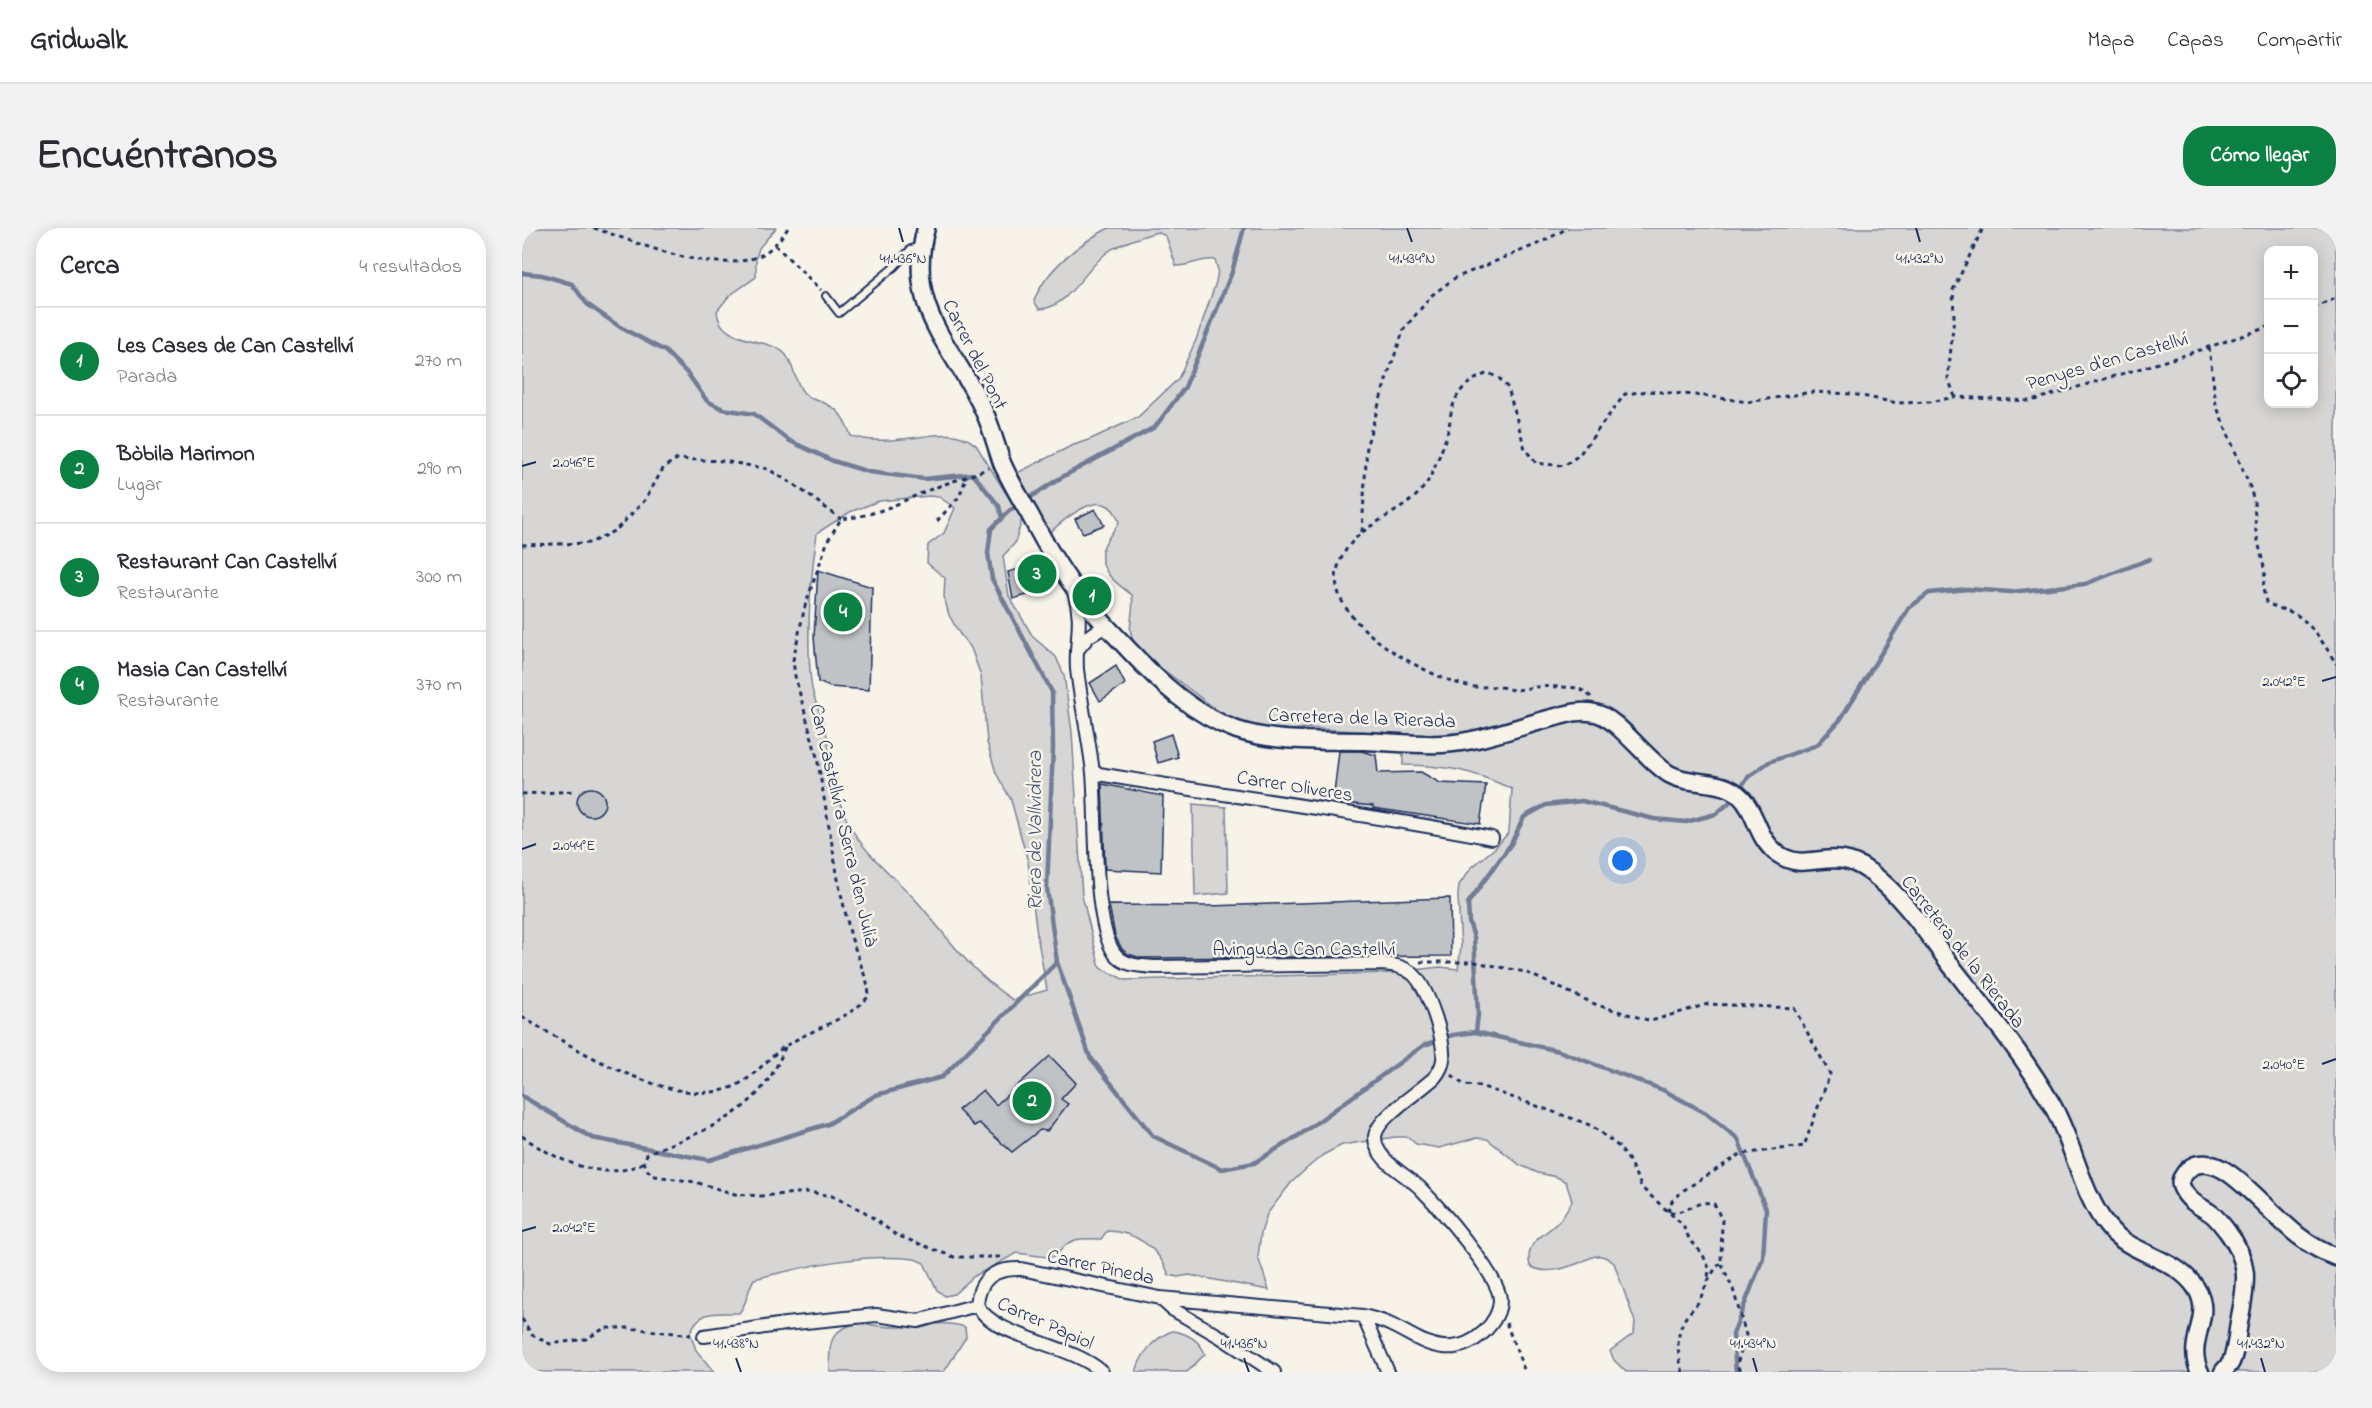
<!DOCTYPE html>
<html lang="es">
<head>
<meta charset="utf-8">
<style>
  body { margin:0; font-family:"Indie Flower",sans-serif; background:#f2f2f3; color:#2b2b33 }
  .controls { position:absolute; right:18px; top:18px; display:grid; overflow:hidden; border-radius:12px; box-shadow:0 3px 15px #0003 }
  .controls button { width:54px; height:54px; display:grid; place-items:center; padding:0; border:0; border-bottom:2px solid #e1e1e2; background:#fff; color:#2b2b33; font:30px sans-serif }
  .you { position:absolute; left:1101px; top:633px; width:21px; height:21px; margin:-15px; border:4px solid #fff; border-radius:50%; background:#1a73e8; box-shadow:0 0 0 9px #1a73e833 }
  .badge { display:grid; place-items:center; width:39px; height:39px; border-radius:50%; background:#0b8043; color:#fff; font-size:20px; font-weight:700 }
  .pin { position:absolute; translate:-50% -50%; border:3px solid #fff; box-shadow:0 2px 6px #0006 }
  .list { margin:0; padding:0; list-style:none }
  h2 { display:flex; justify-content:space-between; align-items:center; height:78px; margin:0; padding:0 24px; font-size:26px }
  h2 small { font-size:20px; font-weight:400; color:#7c7c81 }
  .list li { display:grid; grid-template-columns:39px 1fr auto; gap:18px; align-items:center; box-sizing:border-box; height:108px; padding:0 24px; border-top:2px solid #e1e1e2 }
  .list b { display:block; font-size:22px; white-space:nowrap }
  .list p { margin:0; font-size:20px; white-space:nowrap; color:#7c7c81 }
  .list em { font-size:20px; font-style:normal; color:#7c7c81 }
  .icon { flex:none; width:33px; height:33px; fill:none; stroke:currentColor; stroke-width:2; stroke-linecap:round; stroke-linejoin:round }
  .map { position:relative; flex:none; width:1814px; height:1144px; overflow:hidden; border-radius:24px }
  header { display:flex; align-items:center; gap:36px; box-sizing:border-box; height:84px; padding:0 30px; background:#fff; border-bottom:2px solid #e1e1e2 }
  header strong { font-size:28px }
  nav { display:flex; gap:33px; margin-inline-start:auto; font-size:21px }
  .intro { display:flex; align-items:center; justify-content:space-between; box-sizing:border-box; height:144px; padding:0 36px }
  h1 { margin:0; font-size:42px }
  .button { padding:15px 27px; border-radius:24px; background:#0b8043; color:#fff; font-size:21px; font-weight:700 }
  main { display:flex; gap:36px; padding:0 36px }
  aside { flex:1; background:#fff; border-radius:24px; box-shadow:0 3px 15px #0003 }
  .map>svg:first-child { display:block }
  .green { fill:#d7d6d4; stroke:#798299; stroke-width:1.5; fill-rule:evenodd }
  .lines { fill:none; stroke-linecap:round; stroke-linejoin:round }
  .stream { stroke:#727c95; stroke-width:4.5 }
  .building { fill:#c0c3c5; stroke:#1b2f5e; stroke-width:1.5 }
  .lane-casing { stroke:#1b2f5e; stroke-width:10 }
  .street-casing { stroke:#1b2f5e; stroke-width:16 }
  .secondary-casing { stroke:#1b2f5e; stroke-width:21 }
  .path { stroke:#1b2f5e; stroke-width:3; stroke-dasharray:4.5 4.5; stroke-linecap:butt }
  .lane { stroke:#f7f3e8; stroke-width:6 }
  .street { stroke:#f7f3e8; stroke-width:12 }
  .secondary { stroke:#f7f3e8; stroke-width:16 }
  .ticks { fill:none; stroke:#1b2f5e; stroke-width:2 }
  .labels { text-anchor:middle; stroke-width:5; stroke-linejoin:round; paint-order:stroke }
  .street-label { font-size:20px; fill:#1b2f5e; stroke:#f7f3e8 }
  .water-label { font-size:21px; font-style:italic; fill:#465679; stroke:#f7f3e8 }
  .ticks-label { font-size:15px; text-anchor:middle; fill:#1b2f5e; stroke:#f7f3e8; stroke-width:5; stroke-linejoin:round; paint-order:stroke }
</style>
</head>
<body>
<header>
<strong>Gridwalk</strong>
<nav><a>Mapa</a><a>Capas</a><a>Compartir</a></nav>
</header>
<div class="intro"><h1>Encuéntranos</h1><a class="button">Cómo llegar</a></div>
<main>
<aside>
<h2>Cerca<small>4 resultados</small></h2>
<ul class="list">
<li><span class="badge">1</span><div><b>Les Cases de Can Castellví</b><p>Parada</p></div><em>270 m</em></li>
<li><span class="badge">2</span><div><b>Bòbila Marimon</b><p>Lugar</p></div><em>290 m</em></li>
<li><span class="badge">3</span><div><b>Restaurant Can Castellví</b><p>Restaurante</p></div><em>300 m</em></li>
<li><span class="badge">4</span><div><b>Masia Can Castellví</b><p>Restaurante</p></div><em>370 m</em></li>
</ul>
</aside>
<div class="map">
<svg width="1814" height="1144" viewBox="0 0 1814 1144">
  <rect width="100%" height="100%" fill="#f7f3e8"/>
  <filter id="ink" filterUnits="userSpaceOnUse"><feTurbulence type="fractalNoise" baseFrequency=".0167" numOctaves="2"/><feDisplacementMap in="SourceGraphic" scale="12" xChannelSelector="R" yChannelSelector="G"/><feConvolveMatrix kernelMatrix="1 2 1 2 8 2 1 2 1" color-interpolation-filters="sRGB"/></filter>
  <g filter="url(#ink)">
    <path class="green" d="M 0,0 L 254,0 L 237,20 L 234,30 L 234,49 L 207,68 L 195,83 C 197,112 231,110 253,119 C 272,126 270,150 281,164 C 286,170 290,171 297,173 C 317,180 322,189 329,208 C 345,213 363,213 380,211 C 405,209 433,199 454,217 L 500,291 L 493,315 L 481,328 L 487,368 L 511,409 L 534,429 L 542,447 L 550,504 L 560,668 L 578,740 L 603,752 L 866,745 L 918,739 L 936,741 L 939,719 L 936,668 L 937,657 L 949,640 L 974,619 L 987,604 L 990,561 C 949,542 927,538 881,537 L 881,506 L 783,500 L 772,502 L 739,500 L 718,495 L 699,485 L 619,425 C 599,400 614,392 610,367 C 597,357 577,344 580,324 C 581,315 592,303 597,294 C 585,253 542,291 524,308 L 495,245 L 549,218 L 569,211 L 616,189 L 656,151 L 674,112 L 694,54 L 696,42 L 693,32 C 680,30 668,38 654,38 L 644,8 L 635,4 C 619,9 601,14 587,23 C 563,40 546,81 517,81 L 512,73 C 523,42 559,14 587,0 L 1814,0 L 1814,1144 L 1104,1144 L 1092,1132 L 1088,1123 L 1112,1105 L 1113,1094 L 1092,1035 C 1087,1031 1081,1027 1075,1028 C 1069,1028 1063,1033 1057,1035 C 1041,1041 1023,1047 1008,1038 C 1002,1013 1023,1008 1037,993 C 1042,987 1046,980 1050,973 L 1044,954 L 1035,949 L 1016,945 L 998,937 L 965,911 L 954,910 L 917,920 L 894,916 L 886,909 L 873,909 L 820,917 L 801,927 L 784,941 L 769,955 L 745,986 L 739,1005 L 736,1029 L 747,1062 L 667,1047 L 656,1049 L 647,1047 C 637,1020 613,1003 585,1003 L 579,1011 C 560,1010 545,1009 535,1028 L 525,1029 L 495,1025 L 452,1048 L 432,1066 L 423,1068 L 415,1062 L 402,1035 L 393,1031 C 338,1025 285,1038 232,1051 C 225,1062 226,1075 217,1085 C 195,1086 178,1080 168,1105 L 174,1122 L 192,1144 L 0,1144 ZM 1746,22 L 1792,22 L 1792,176 L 1746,176 ZM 407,268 L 417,269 L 433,280 L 422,305 L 406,317 L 405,335 L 423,350 L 422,369 L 427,387 L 437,405 L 449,420 L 459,448 L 465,514 L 474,545 L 489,572 L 506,634 L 515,707 L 525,762 L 491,772 C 453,748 428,713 399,678 C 375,650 344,629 327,596 C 312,568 310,538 305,508 C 302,490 291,473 289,455 C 284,406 288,354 295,305 L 328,284 L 357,273 Z
      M 671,576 L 704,579 L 706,665 L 673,668 Z
      M 340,1095 C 350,1097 362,1099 373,1099 C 397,1099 419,1091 443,1099 L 444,1109 L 422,1144 L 308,1144 C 306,1116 307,1099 340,1095 Z
      M 650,1103 C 665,1105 677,1111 683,1126 L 665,1144 L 614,1144 C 619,1126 632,1110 650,1103 Z"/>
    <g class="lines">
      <path class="stream" d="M 722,0 L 710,44 L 663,159 L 633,199 L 540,249 L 487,283 L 469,301 L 466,325 L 470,351 L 530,464 L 531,520 L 525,660 L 535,734 L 568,829 L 631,908 L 700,941 L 732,935 L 779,906 L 902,817 L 931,807 L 953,804 L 1037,823 L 1141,862 L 1184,885 L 1216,911 L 1244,981 L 1241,1030 L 1211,1106 L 1214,1144
        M 0,45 L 20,47 L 50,56 L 65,76 L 98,99 L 143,123 L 166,146 L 185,173 L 201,181 L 232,186 L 268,213 L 311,233 L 347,244 L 402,251 L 451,246 L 477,278 L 480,290
        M 954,804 L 956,786 L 952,709 L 947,694 L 946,675 L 989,616 L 1002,589 L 1024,577 L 1060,573 L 1132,591 L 1164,594 L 1194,586 L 1207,575 L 1226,549 L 1247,534 L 1295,517 L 1318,492 L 1387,380 L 1407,365 L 1445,361 L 1489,364 L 1563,356 L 1628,331
        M 0,868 L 70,910 L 187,932 L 306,896 L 354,867 L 420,849 L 535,734"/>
    </g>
    <path class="building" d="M 573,281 L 582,297 L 561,305 L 553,291 Z
      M 523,334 L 529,360 L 491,371 L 486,344 Z
      M 296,342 L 350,359 L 347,462 L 308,459 L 296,454 L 292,409 Z
      M 594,438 L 603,456 L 578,473 L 568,455 Z
      M 649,506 L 656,529 L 636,535 L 630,513 Z
      M 817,523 L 839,523 L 854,527 L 856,545 L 899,544 L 918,555 L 964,557 L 958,596 L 851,580 L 851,578 L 811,574 Z
      M 580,556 L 641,568 L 639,644 L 583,641 Z
      M55 574a14 14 0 1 1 28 0a14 14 0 1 1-28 0Z
      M 928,670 L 929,728 L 619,730 L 606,726 L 600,721 L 593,708 L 587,677 L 687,678 Z
      M 528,828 L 554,855 L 539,871 L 546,876 L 525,903 L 518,902 L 490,924 L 457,895 L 452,898 L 436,882 L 461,862 L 474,877 Z"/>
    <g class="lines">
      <g class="lane-casing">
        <path id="lane" d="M 304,68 L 317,85 L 372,39 L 389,21 L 399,18"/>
      </g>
      <g class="street-casing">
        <path id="street" d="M 557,420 L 567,408 L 584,398
          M 571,545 C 703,568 837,584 970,610
          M 638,1070 L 650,1081 L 697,1108 L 752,1144
          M 455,1077 C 457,1050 473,1040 499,1041 L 638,1070 L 841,1088 C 850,1090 859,1092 867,1096 C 885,1104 901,1117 921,1119 C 937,1121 951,1114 962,1104 C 971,1095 978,1085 978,1072 C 978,1048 916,978 897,959 C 882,945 853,932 853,909 C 854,890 899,863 913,849 C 917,844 920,839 921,832 C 923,811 906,760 891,746 C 881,738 872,737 860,736 L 635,739 C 621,738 603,739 593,726 C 570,695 575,587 571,545 C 567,510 559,476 555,441 C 553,412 562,394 552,364
          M 455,1077 C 472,1110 548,1115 580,1144
          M 841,1088 L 866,1144
          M 182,1108 L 263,1096 L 354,1087 L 396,1093 L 455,1077"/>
      </g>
      <g class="secondary-casing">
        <path id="secondary" d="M 404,0 C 380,89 441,124 468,198 C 472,210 476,223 480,235 C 488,253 498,270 508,287 C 523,316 540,345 560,370 C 574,388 590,404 606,421 C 636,453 672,487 715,502 C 754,515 801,512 842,513 C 868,514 894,517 920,516 C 959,514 997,498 1034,489 C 1048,485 1059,482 1073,485 C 1095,489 1123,531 1147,546 C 1170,559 1201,549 1220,570 C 1235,586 1235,611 1256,626 C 1286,647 1310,615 1348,644 C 1382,669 1406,707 1431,740 C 1464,782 1502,828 1529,875 C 1551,912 1559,966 1586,999 C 1609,1027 1654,1029 1674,1060 C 1693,1089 1662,1112 1678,1144
          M 1701,1144 C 1703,1141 1708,1137 1709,1134 C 1715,1122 1715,1102 1718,1089 C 1725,1054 1728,1033 1705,1003 C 1700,997 1694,988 1687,984 C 1676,977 1666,973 1660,960 C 1658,956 1658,952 1661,948 C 1672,929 1693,935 1708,946 C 1745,973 1769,1013 1814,1029"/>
      </g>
      <path class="path" d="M 72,0 C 117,15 195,50 241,26 C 252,19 259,10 266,0
        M 253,17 L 299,62
        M 1792,80 L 1814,70
        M 1687,119 L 1694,177 L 1728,259 L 1732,274 L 1734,304 L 1743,344 L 1741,361 L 1744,374 C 1754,381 1765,381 1775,387 C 1791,398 1805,420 1814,436
        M 1433,169 L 1426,150 L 1432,89 L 1431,62 L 1461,0
        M 415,293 L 437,269 L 445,248
        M 840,304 L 845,216 L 865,149 L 882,101 L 910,67 L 933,50 L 1018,15 L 1046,0
        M 0,317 L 68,315 L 94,302 L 123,272 L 142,239 L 155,231 L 202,233 L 246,241 L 274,258 L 319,291
        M 1069,469 C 1065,465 1059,461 1054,460 C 1052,459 1017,458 1013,459 C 1006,460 998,462 991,462 C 986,461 982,459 978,459 C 967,458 956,460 946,458 C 904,449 799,392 816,339 C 831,291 883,291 906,253 C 913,240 924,213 927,198 C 928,194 928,189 929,185 C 934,162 947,152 967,145 L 978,151 L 986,160 L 1003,221 L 1014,235 L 1042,238 L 1057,227 L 1103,166 L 1127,163 L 1184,168 L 1226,174 L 1291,164 L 1330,166 L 1375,175 L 1408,174 L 1433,169 L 1509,173 L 1663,127 L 1746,99
        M 0,566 L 53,563
        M 898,734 L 953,734 L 1003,744 L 1075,777 L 1129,793 L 1186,776 L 1272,780 L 1308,846 L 1282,918 L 1219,926 L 1162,962 L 1150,973 L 1146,984
        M 0,789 C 51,819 156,887 215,857 C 234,848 247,828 265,817 C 292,800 326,792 347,768 L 346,757 L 329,709 L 317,657 L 295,529 L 273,448 L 271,432 L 283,378 L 306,312 L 319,291 C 355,287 370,278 402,264 C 423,255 446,249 467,240
        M 263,819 C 244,871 208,893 159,912 C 148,917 136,920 125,926 L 122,934 L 126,943 L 133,948 L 173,954 L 213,966 L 239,968 L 287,964 L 310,968 L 343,984 L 374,1007 L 432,1029 L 478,1029
        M 930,847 L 942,857 L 958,858 L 1060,894 L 1070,898 L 1096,918 L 1106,931 L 1120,960 L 1160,996 L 1167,1010 L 1181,1027 L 1187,1040 L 1186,1051
        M 0,908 C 32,931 84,957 122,934
        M 1148,984 C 1164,986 1177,970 1192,976 L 1200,992 L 1199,1035 L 1211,1061 L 1224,1107 L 1215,1136 L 1218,1144
        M 0,1091 L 10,1107 L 28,1116 L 64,1111 L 83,1100 L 106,1100 L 169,1107
        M 984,1095 L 1003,1144
        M 1161,1144 C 1155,1126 1153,1106 1164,1089 C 1168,1083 1174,1079 1178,1071 C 1184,1058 1188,1045 1199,1035"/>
      <use href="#lane" class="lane"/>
      <use href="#street" class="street"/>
      <use href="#secondary" class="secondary"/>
    </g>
  </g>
  <path class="ticks" d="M 377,0 L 381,14M 885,0 L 890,14M 1394,0 L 1398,14M 0,238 L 14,234M 1800,453 L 1814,449M 0,621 L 14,616M 1800,836 L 1814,831M 0,1003 L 14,999M 214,1130 L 219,1144M 722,1130 L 727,1144M 1231,1130 L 1235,1144M 1739,1130 L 1743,1144"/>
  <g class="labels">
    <g class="street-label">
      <text transform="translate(454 126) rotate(63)" y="7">Carrer del Pont</text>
      <text transform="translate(1585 132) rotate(-16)" y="7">Penyes d'en Castellví</text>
      <text transform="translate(840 489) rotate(2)" y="7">Carretera de la Rierada</text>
      <text transform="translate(773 557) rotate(9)" y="7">Carrer Oliveres</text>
      <text transform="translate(323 597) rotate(77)" y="7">Can Castellví a Serra d'en Julià</text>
      <text x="782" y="727">Avinguda Can Castellví</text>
      <text transform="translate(1442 723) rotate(52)" y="7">Carretera de la Rierada</text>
      <text transform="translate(579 1038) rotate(12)" y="7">Carrer Pineda</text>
      <text transform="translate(524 1094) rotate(24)" y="7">Carrer Papiol</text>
    </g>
    <g class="water-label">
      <text transform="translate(512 603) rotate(-90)" y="7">Riera de Vallvidrera</text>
    </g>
  </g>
  <g class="ticks-label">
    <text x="381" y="35">41.436°N</text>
    <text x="890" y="35">41.434°N</text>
    <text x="1398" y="35">41.432°N</text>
    <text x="52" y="239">2.046°E</text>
    <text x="1762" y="458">2.042°E</text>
    <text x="52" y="622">2.044°E</text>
    <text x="1762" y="841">2.040°E</text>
    <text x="52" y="1004">2.042°E</text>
    <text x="214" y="1120">41.438°N</text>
    <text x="722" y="1120">41.436°N</text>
    <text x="1231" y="1120">41.434°N</text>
    <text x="1739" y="1120">41.432°N</text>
  </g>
</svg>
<div class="controls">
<button>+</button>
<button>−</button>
<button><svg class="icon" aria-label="locate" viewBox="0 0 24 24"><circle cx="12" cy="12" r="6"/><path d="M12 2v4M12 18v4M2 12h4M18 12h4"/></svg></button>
</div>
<div class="you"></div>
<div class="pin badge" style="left:570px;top:368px">1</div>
<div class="pin badge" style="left:510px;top:873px">2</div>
<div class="pin badge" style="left:515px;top:346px">3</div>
<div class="pin badge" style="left:321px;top:384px">4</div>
</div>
</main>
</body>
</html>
